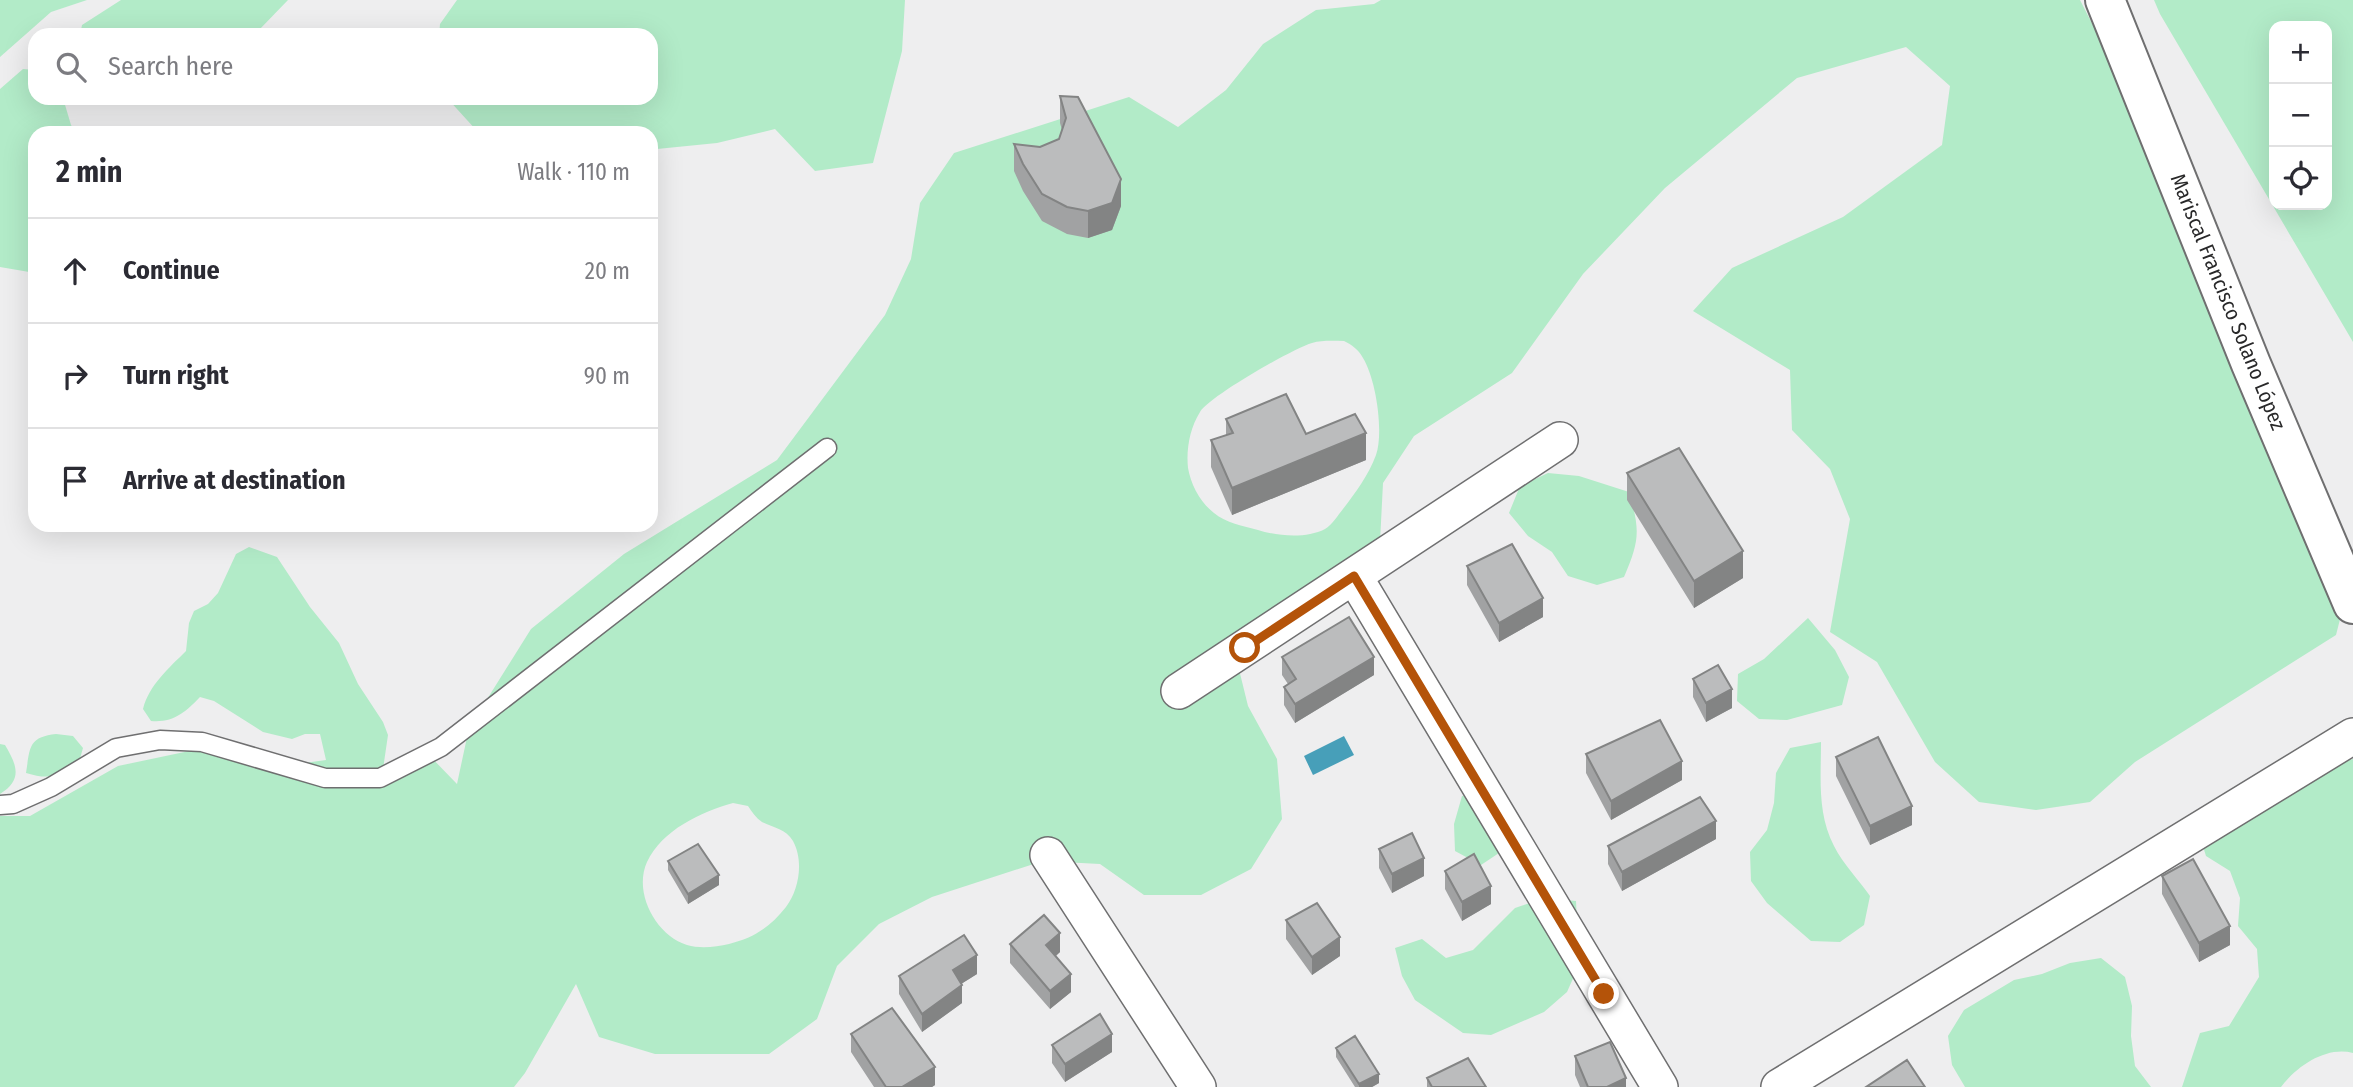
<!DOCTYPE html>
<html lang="en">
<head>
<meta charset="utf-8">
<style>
  body { margin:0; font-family:"Fira Sans Condensed",sans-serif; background:#f2f2f3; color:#2b2b33 }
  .controls { position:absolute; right:21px; top:21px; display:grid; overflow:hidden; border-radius:14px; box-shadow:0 7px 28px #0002 }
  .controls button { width:63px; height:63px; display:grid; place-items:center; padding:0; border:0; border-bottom:2px solid #e1e1e2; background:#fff; color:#2b2b33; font:35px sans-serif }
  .stop { position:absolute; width:21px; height:21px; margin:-16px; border:5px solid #b45309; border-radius:50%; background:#fff }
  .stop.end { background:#b45309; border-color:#fff; box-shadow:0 2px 7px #0008 }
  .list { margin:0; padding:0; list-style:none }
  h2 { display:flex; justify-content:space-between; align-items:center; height:91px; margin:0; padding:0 28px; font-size:30px }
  h2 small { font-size:23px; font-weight:400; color:#7c7c81 }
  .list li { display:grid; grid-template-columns:46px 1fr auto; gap:21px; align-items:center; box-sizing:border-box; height:105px; padding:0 28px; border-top:2px solid #e1e1e2 }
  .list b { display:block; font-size:26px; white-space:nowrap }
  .list em { font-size:23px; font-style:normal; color:#7c7c81 }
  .icon { flex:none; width:38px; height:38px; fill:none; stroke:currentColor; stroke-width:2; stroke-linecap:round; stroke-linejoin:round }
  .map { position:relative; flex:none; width:2353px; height:1087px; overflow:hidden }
  .search { position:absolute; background:#fff; box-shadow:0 7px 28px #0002; left:28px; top:28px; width:630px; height:77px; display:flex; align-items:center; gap:18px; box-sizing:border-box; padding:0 24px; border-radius:21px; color:#7c7c81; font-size:26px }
  .panel { position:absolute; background:#fff; box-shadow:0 7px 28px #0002; left:28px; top:126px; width:630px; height:406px; border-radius:21px }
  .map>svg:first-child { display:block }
  .green { fill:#b2ebc8; fill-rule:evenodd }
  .water { fill:#479fb9 }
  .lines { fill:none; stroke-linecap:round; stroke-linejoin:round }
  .service-casing { stroke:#6f6f70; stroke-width:21 }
  .minor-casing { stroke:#6f6f70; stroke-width:38 }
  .tertiary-casing { stroke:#6f6f70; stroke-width:42 }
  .service { stroke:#fff; stroke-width:18 }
  .minor { stroke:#fff; stroke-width:35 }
  .tertiary { stroke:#fff; stroke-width:38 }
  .wall { fill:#a1a2a3 }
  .shaded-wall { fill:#838484 }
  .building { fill:#bbbcbd; stroke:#838484; stroke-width:2 }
  .route { stroke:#b45309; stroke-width:9 }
  .labels { text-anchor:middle; stroke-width:7; stroke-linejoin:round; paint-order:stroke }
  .street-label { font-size:21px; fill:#282829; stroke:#fff }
</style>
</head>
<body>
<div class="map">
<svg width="2353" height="1087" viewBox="0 0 2353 1087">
  <rect width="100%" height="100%" fill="#eeeeef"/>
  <path class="green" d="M 0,0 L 87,0 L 51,12 L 0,57 Z
    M 121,0 L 288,0 L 259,30 L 251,35 L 80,35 L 82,25 Z
    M 457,0 L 905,0 L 902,51 L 873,163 L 815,171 L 775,129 L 717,143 L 657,149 L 651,149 L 651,133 L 488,133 L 477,131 L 447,98 L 651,98 L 651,35 L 439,35 L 440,24 Z
    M 1381,0 L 2080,0 L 2208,250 L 2351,576 L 2336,635 L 2135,762 L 2090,802 L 2036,810 L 1979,802 L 1935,762 L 1877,662 L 1830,632 L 1850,519 L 1830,469 L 1792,430 L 1790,370 L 1693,311 L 1732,268 L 1843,217 L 1942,145 L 1950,86 L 1906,47 L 1797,78 L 1665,188 L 1583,274 L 1512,373 L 1414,436 L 1383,483 L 1380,542 L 1277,606 L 1234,649 L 1248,706 L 1277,759 L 1282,819 L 1251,869 L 1201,895 L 1144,895 L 1100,864 L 1043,861 L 932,897 L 879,924 L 837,966 L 817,1019 L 769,1054 L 655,1054 L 599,1037 L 576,984 L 525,1073 L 514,1087 L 0,1087 L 0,816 L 30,816 L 118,766 L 213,746 L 276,767 L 326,760 L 320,734 L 305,734 L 292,739 L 263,732 L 214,701 L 200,697 C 186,712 173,723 151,721 L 143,709 C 149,685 169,668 186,651 L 189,623 L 194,611 L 208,604 L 218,593 L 236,554 L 249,547 L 277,557 L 310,607 L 339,643 L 358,684 L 383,722 L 388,735 L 382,776 L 426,752 L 457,784 L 469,728 L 531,629 L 624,554 L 777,460 L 885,315 L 911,259 L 920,203 L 954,153 L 1129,97 L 1178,127 L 1226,90 L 1263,44 L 1316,10 L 1374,4 ZM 1344,341 C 1352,345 1358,349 1363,358 C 1376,379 1384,432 1376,455 C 1368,476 1356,492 1343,509 C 1338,515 1332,525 1325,529 C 1306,539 1277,536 1258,530 C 1243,526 1226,523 1214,513 C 1200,502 1191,485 1188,468 C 1186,449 1190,428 1200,412 C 1210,396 1292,349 1312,343 C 1322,340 1334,341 1344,341 ZM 733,803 L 748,806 C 752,812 756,818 762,822 C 774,828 786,829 793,841 C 804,861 799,890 786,907 C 770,927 754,938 729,944 C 716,947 700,949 687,945 C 656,935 633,893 647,862 C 662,830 701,812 733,803 Z
    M 2154,0 L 2353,0 L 2353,342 L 2160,14 ZM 2274,26 L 2327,26 L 2327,205 L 2274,205 Z
    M 23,69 L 35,70 L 35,98 L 63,98 L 71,125 L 76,133 L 35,133 L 35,273 L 0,267 L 0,89 Z
    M 1548,473 L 1579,476 L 1629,492 C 1640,530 1640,540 1624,577 L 1597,585 L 1568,576 L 1552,552 L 1528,536 L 1509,513 L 1520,486 Z
    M 1808,618 L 1835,650 L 1849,677 L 1842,705 L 1787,720 L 1759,719 L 1737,701 L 1738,674 L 1764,659 Z
    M 56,734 L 73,736 L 83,748 L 79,762 C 58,775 52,781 26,773 C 30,748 28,737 56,734 Z
    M 1821,742 C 1821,778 1817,813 1834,846 C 1843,864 1859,880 1870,896 L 1864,925 L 1840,942 L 1811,941 L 1767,903 L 1751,881 L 1750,852 L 1767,830 L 1774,803 L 1776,773 L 1790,748 Z
    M 0,744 L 5,745 C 17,765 23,780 0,794 Z
    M 2353,759 L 2353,1053 C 2326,1046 2297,1066 2281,1087 L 2182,1087 L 2200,1033 L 2229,1026 L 2259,977 L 2257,949 L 2238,926 L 2240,898 L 2230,871 L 2206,856 L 2198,830 L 2273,783 Z
    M 1491,793 L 1505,849 L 1481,865 L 1455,851 L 1454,824 L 1462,796 Z
    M 1544,898 L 1576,901 L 1579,965 L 1567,992 L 1544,1012 L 1491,1035 L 1463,1033 L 1415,1000 L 1402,976 L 1395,948 L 1422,939 L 1446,958 L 1473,950 L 1515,908 Z
    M 2101,958 L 2125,977 L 2132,1006 L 2131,1036 L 2135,1066 L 2151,1087 L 1965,1087 L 1952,1065 L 1948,1036 L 1964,1010 L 2014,980 L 2042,974 L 2070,963 Z"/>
  <path class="water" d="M 1344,736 L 1354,755 L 1313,775 L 1304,756 Z"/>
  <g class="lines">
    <g class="service-casing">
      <path id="service" d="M 0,805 L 13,804 L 51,787 L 116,748 L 160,740 L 202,742 L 325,778 L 380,778 L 441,747 L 827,448"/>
    </g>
    <g class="minor-casing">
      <path id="minor" d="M 1354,576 L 1660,1087
        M 1179,691 L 1560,440
        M 1048,855 L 1198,1087
        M 1779,1087 L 2353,736"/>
    </g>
    <g class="tertiary-casing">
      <path id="tertiary" d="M 2105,0 L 2251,364 L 2353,604"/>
    </g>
    <use href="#service" class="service"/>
    <use href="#minor" class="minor"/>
    <use href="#tertiary" class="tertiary"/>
  </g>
  <path class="wall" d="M 1060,96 L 1121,206 L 1112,230 L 1088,238 L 1067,234 L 1042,221 L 1023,191 L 1014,171 L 1014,144 L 1040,147 L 1059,139 L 1062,130 L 1060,123 Z
    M 1226,419 L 1306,434 L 1366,460 L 1232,515 L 1211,467 L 1211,440 L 1226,436 Z
    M 1627,473 L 1743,578 L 1694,608 L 1627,500 Z
    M 1467,566 L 1543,617 L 1499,642 L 1467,585 Z
    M 1282,657 L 1374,675 L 1295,723 L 1284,705 L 1284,687 L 1288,684 L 1282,675 Z
    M 1693,679 L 1732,708 L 1706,722 L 1693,697 Z
    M 1586,754 L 1682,780 L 1611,820 L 1586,773 Z
    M 1836,757 L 1912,825 L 1870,845 L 1836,776 Z
    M 1716,839 L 1622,891 L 1608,864 L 1608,846 Z
    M 1379,849 L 1424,876 L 1392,893 L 1379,868 Z
    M 668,861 L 719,885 L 688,904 L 668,870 Z
    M 1445,871 L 1491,904 L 1462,921 L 1445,889 Z
    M 2162,876 L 2230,945 L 2199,962 L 2162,894 Z
    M 1286,920 L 1340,956 L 1312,975 L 1286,939 Z
    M 1010,944 L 1060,952 L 1056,956 L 1071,992 L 1050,1009 L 1010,963 Z
    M 977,974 L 961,984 L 962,1003 L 922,1032 L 899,994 L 899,976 Z
    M 851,1034 L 935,1085 L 932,1087 L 874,1087 L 851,1052 Z
    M 1052,1045 L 1112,1052 L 1065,1082 L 1052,1063 Z
    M 1336,1048 L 1379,1083 L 1372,1087 L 1355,1087 L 1336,1057 Z
    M 1575,1056 L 1626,1087 L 1580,1087 L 1575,1075 Z
    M 1427,1078 L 1486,1087 L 1427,1087 Z"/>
  <path class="shaded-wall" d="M 1121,179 L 1121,206 L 1112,230 L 1088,238 L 1088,211 Z
    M 1366,433 L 1366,460 L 1232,515 L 1232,488 Z
    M 1743,551 L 1743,578 L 1694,608 L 1694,581 Z
    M 1543,598 L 1543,617 L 1499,642 L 1499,623 Z
    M 1374,657 L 1374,675 L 1295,723 L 1295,704 Z
    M 1732,689 L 1732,708 L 1706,722 L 1706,703 Z
    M 1682,761 L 1682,780 L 1611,820 L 1611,801 Z
    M 1912,806 L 1912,825 L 1870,845 L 1870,826 Z
    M 1716,821 L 1716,839 L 1622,891 L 1622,872 Z
    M 1424,858 L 1424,876 L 1392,893 L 1392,874 Z
    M 719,875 L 719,885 L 688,904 L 688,894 Z
    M 1491,886 L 1491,904 L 1462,921 L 1462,902 Z
    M 2230,926 L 2230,945 L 2199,962 L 2199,943 Z
    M 1060,933 L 1060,952 L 1046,964 L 1046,945 Z
    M 1340,937 L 1340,956 L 1312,975 L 1312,957 Z
    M 977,955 L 977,974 L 953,989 L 953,970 Z
    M 1071,974 L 1071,992 L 1050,1009 L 1050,991 Z
    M 962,985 L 962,1003 L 922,1032 L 922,1014 Z
    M 1112,1034 L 1112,1052 L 1065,1082 L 1065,1064 Z
    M 935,1067 L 935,1085 L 932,1087 L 902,1087 Z
    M 1379,1074 L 1379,1083 L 1372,1087 L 1359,1087 L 1359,1084 Z
    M 1626,1078 L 1626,1087 L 1607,1087 Z"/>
  <path class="building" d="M 1060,96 L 1078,97 L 1121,179 L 1112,203 L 1088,211 L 1067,207 L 1042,194 L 1023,164 L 1014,144 L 1040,147 L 1059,139 L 1066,118 Z
    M 1286,394 L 1306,434 L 1355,414 L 1366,433 L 1232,488 L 1211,440 L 1233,433 L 1226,419 Z
    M 1679,448 L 1743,551 L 1694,581 L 1627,473 Z
    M 1512,544 L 1543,598 L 1499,623 L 1467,566 Z
    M 1349,617 L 1374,657 L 1295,704 L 1284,687 L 1296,679 L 1282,657 Z
    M 1718,665 L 1732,689 L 1706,703 L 1693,679 Z
    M 1660,720 L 1682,761 L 1611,801 L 1586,754 Z
    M 1878,737 L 1912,806 L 1870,826 L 1836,757 Z
    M 1700,797 L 1716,821 L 1622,872 L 1608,846 Z
    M 1412,833 L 1424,858 L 1392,874 L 1379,849 Z
    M 698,844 L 719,875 L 688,894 L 668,861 Z
    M 1474,854 L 1491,886 L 1462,902 L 1445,871 Z
    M 2193,859 L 2230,926 L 2199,943 L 2162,876 Z
    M 1317,903 L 1340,937 L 1312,957 L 1286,920 Z
    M 1044,915 L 1060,933 L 1046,945 L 1071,974 L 1050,991 L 1010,944 Z
    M 964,935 L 977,955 L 953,970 L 962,985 L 922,1014 L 899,976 Z
    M 892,1008 L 935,1067 L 902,1087 L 886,1087 L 851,1034 Z
    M 1100,1014 L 1112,1034 L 1065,1064 L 1052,1045 Z
    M 1355,1036 L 1379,1074 L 1359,1084 L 1336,1048 Z
    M 1610,1042 L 1626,1078 L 1607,1087 L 1588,1087 L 1575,1056 Z
    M 1468,1058 L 1486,1087 L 1432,1087 L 1427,1078 Z
    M 1907,1060 L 1925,1087 L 1866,1087 Z"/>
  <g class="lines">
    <path class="route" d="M 1245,648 L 1354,576 L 1604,994"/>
  </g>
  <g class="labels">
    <g class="street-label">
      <text transform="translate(2228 302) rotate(68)" y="7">Mariscal Francisco Solano López</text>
    </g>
  </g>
</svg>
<div class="controls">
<button>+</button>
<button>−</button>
<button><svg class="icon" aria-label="locate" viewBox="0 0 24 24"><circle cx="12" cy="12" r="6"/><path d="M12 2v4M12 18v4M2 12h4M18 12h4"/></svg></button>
</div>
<div class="stop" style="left:1245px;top:648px"></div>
<div class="stop end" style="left:1604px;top:994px"></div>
<div class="search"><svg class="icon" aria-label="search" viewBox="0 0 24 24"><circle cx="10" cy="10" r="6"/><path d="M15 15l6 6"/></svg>Search here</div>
<section class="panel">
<h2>2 min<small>Walk · 110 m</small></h2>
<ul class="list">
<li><svg class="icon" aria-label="ahead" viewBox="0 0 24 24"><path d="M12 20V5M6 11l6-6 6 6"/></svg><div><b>Continue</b></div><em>20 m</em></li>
<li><svg class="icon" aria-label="right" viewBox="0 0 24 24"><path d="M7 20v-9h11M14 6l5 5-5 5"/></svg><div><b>Turn right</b></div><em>90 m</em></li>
<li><svg class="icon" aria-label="arrive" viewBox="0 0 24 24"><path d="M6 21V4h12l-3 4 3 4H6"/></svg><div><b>Arrive at destination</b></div></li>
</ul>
</section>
</div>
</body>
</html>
